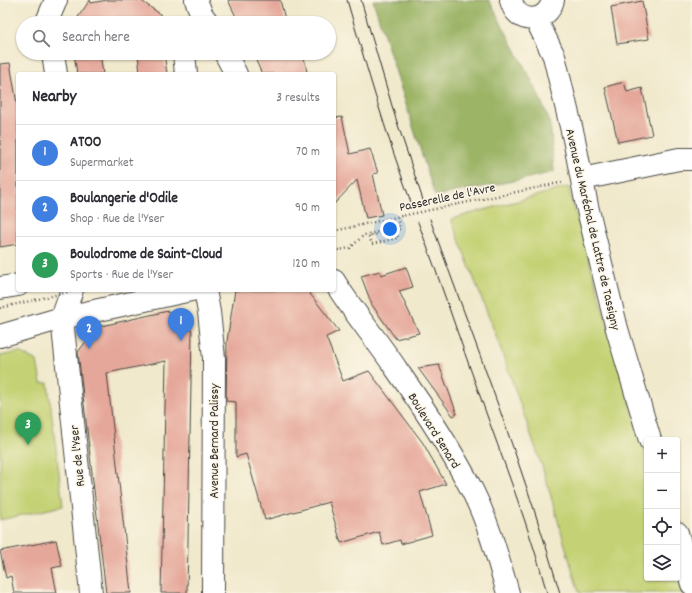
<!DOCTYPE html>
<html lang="en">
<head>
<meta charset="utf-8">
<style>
  body { margin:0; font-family:Dekko,sans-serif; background:#f7f7f7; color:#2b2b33 }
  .controls { position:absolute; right:12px; bottom:12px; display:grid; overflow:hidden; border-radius:4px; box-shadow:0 1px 3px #0004 }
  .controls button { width:36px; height:36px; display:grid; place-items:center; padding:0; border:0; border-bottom:1px solid #e1e1e2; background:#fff; color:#2b2b33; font:20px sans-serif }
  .you { position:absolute; left:390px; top:229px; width:14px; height:14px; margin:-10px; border:3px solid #fff; border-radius:50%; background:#1a73e8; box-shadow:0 0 0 6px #1a73e833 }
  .badge { display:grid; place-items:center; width:26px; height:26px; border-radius:50%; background:#c8321e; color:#fff; font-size:13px; font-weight:700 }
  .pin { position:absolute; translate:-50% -33px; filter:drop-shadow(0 1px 2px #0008) }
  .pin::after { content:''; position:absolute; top:21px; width:14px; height:12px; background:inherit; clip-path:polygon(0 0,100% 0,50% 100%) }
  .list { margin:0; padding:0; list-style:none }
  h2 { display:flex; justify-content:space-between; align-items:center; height:52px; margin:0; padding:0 16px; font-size:17px }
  h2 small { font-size:13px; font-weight:400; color:#7c7c81 }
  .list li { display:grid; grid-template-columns:26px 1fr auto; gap:12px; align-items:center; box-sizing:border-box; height:56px; padding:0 16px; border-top:1px solid #e1e1e2 }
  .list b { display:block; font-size:15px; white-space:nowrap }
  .list p { margin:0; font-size:13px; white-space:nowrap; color:#7c7c81 }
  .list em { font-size:13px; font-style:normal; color:#7c7c81 }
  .icon { flex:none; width:22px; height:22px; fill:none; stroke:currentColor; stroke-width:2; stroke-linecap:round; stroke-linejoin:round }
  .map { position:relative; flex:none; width:692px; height:593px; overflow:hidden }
  .search { position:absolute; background:#fff; box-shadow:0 1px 3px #0004; left:16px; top:16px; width:320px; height:44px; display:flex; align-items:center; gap:10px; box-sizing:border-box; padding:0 14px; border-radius:22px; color:#7c7c81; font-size:15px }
  .panel { position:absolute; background:#fff; box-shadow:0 1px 3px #0004; left:16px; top:72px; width:320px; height:220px; border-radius:4px }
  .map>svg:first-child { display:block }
  .green { fill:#c4d274; stroke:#787e50 }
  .forest { fill:#9bb466; stroke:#637048 }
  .building { fill:#e5a79a }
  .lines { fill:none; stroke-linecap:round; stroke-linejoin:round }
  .minor-casing { stroke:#494843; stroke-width:24 }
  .path { stroke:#494843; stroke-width:2.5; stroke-dasharray:1 3; stroke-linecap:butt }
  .minor { stroke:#fff; stroke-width:22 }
  .tram { stroke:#2b2b2b; stroke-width:1 }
  .path-bridge { stroke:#494843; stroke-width:2.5; stroke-dasharray:1 3; stroke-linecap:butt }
  .labels { text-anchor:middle; stroke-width:3; stroke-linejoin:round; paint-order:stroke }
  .street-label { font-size:13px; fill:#2b2b2b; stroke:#fcf5e5 }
</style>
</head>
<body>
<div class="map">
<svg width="692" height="593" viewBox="0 0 692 593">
  <rect width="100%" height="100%" fill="#fcf5e5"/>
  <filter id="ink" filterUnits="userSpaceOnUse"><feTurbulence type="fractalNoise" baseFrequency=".025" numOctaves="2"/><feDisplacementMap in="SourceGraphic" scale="8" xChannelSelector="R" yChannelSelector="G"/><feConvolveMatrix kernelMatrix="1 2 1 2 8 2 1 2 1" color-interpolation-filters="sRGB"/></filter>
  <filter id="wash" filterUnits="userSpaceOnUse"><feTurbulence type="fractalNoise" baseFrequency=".012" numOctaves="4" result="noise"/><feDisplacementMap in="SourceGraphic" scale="16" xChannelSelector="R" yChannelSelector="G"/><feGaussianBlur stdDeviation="0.9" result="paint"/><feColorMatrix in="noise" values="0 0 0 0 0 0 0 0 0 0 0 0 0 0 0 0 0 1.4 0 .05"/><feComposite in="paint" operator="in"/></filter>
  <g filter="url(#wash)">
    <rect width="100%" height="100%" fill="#f0e9cc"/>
    <path class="green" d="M 568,187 L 647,460 L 647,578 L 677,578 L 677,569 L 684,593 L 579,593 L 542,466 L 495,333 L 451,219 Z
      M 19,352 L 37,361 L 41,383 L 48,383 L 63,506 L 0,520 L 0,356 Z"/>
    <path class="forest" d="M 373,0 L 489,0 L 534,85 L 550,122 L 554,172 L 524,179 L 435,196 Z"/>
    <g id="blocks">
      <path class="building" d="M 90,0 L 91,3 L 107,0 L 140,0 L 160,14 L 161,23 L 74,23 Z
        M 228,0 L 280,0 L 286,23 L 239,23 Z
        M 642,1 L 649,39 L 617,44 L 611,7 Z
        M 74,53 L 100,53 L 103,74 L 77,74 Z
        M 138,53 L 164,53 L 167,74 L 140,74 Z
        M 257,53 L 303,53 L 307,72 L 297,74 L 262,74 L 253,54 Z
        M 10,63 L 18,110 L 18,244 L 0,247 L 0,64 Z
        M 624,82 L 627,92 L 642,88 L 652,135 L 618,142 L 605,87 Z
        M 342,117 L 350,154 L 370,149 L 378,173 L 373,174 L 382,215 L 366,218 L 357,180 L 334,204 L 334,118 Z
        M 406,267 L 413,287 L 399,291 L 419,333 L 396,339 L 372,305 L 361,276 L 380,271 L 381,275 Z
        M 235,290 L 307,290 L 339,331 L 326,337 L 343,381 L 369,371 L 423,443 L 446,484 L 420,492 L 432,535 L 401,544 L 400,540 L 383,545 L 379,532 L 341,543 L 329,502 L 265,520 L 246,454 L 236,457 L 236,402 L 226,401 L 227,341 Z
        M 168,311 L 192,331 L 187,593 L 161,593 L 166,361 L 107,373 L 131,593 L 106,593 L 78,352 L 97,327 Z
        M 439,365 L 457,414 L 453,416 L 418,368 Z
        M 56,540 L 62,566 L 52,568 L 57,593 L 14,593 L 11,576 L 6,578 L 0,551 Z"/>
    </g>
  </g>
  <g filter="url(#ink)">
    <use href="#blocks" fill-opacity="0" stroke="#494843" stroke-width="1"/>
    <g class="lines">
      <g class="minor-casing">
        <path id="minor" d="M 196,0 L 202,15 L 208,23
          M 511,0 C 516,25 547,25 553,0
          M 536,19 L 554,56 L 574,139 L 587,206 L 617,329 L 650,440
          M 48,23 L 48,19 L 56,0
          M 53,53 L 56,74
          M 184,53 L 186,74
          M 225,53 L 236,74
          M 582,179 L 679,159 L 692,159
          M 334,281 C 353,312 377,340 397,370 C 424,408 452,451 473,492 C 489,524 498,559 508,593
          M 0,288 L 18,285
          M 72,290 L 62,318 L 91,593
          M 205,290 L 209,312 L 214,358 L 213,593
          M 0,336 L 62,318 L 191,290
          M 677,533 L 692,584"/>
      </g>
      <path class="path" d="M 334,251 L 350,248 L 364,235 L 396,228 L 398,238 L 372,244 L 369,236 L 400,229 L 397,217"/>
      <use href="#minor" class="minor"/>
      <path class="tram" d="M 347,0 C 367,69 387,138 412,205
        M 361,0 L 395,116 L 424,203
        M 430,219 C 475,343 523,466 560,593
        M 418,222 C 440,280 459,338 480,396 C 503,461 529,526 547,593"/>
      <path class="path-bridge" d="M 334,231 L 397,217 L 564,182
        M 0,308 L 77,290"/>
    </g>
  </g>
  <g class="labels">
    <g class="street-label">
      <text transform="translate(447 196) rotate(-12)" y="5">Passerelle de l'Avre</text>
      <text transform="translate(594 229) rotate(77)" y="5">Avenue du Maréchal de Lattre de Tassigny</text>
      <text transform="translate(435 430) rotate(58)" y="5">Boulevard Senard</text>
      <text transform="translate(213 441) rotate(-90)" y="5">Avenue Bernard Palissy</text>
      <text transform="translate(76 456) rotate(-96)" y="5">Rue de l'Yser</text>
    </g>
  </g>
</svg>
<div class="controls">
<button>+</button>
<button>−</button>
<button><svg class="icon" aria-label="locate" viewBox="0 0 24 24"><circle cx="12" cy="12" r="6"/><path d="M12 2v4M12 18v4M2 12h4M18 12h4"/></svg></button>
<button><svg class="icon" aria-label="layers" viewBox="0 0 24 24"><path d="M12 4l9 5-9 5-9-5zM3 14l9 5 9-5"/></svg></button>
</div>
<div class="you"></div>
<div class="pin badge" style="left:181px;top:341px;background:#3f7fe0">1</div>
<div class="pin badge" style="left:89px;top:349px;background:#3f7fe0">2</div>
<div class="pin badge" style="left:28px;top:445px;background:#2e9e5b">3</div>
<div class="search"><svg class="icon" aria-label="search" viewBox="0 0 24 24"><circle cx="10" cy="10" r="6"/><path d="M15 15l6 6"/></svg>Search here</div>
<section class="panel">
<h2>Nearby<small>3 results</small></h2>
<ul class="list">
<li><span class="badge" style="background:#3f7fe0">1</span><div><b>ATOO</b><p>Supermarket</p></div><em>70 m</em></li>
<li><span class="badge" style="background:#3f7fe0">2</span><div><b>Boulangerie d'Odile</b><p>Shop · Rue de l'Yser</p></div><em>90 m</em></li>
<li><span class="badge" style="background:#2e9e5b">3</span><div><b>Boulodrome de Saint-Cloud</b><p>Sports · Rue de l'Yser</p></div><em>120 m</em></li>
</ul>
</section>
</div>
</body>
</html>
